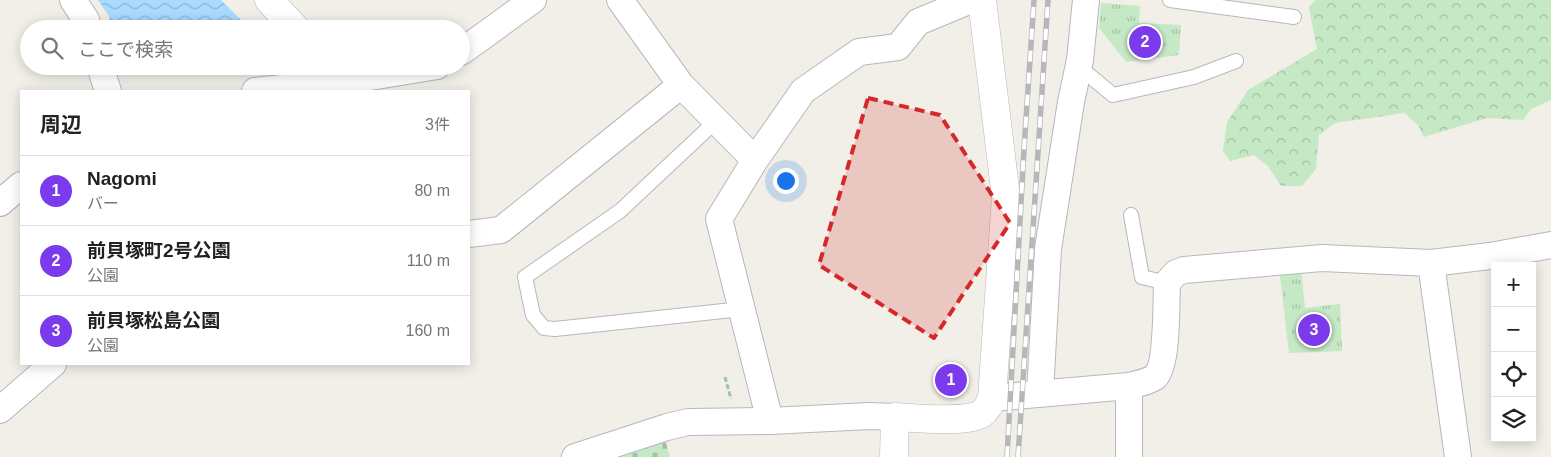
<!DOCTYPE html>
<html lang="ja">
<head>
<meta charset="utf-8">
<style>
  body { margin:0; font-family:Arial,"Noto Sans JP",sans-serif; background:#f6f6f6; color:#222 }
  .controls { position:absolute; right:15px; bottom:15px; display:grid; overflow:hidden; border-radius:0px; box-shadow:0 2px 12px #0003 }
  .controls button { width:45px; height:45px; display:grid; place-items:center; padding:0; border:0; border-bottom:1px solid #e0e0e0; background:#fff; color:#222; font:25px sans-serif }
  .you { position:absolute; left:785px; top:180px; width:18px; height:18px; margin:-12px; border:4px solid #fff; border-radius:50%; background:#1a73e8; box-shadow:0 0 0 8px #1a73e833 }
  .badge { display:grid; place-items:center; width:32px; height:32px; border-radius:50%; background:#7c3aed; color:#fff; font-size:16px; font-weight:700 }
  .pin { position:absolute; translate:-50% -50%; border:2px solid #fff; box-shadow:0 1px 5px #0006 }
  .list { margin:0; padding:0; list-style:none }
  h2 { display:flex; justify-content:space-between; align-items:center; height:65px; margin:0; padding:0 20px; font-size:21px }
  h2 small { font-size:16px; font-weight:400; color:#767676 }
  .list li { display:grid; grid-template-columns:32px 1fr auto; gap:15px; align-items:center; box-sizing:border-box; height:70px; padding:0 20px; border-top:1px solid #e0e0e0 }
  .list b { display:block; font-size:19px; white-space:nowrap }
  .list p { margin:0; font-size:16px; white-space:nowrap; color:#767676 }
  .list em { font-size:16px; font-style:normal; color:#767676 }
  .icon { flex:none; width:28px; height:28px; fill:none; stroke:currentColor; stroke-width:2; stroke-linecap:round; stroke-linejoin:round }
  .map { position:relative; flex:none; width:1551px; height:457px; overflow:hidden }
  .search { position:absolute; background:#fff; box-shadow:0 2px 12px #0003; left:20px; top:20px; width:450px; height:55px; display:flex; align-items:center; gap:12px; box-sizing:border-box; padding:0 18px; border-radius:28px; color:#767676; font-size:19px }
  .panel { position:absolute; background:#fff; box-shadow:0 2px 12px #0003; left:20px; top:90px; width:450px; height:275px; border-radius:0px }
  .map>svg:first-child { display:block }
  .forest { fill:url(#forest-crowns) }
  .cemetery { fill:url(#cemetery-stones) }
  .park { fill:url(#park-tufts) }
  .water { fill:url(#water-waves) }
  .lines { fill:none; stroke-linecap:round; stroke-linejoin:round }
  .service-casing { stroke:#b5b8bc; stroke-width:16 }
  .minor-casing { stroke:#b5b8bc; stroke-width:28 }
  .tertiary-casing { stroke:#b5b8bc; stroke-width:29 }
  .path { stroke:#9cc7a9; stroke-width:3; stroke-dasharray:5 2.5; stroke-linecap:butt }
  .service { stroke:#fff; stroke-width:14 }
  .minor { stroke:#fff; stroke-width:26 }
  .tertiary { stroke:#fff; stroke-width:28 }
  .rail-casing { stroke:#b6b7b8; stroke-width:5.5 }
  .rail { stroke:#fff; stroke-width:4; stroke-dasharray:11; stroke-linecap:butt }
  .marked { fill:#d62828; fill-opacity:0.2; stroke:#d62828; stroke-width:4; stroke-dasharray:10 6; stroke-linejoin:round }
</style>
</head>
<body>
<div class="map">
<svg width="1551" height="457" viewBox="0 0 1551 457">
  <defs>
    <pattern id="forest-crowns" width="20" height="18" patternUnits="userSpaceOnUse" patternTransform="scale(1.25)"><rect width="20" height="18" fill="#c5e8c5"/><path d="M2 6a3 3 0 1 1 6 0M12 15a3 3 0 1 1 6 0" fill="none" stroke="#a3c0a4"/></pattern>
    <pattern id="cemetery-stones" width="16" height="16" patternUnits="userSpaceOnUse" patternTransform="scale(1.25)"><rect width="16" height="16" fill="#c5e8c5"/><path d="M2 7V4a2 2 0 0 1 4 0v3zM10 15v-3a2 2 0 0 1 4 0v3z" fill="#a3c0a4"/></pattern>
    <pattern id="park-tufts" width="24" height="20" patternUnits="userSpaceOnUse" patternTransform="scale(1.25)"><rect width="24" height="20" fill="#c5e8c5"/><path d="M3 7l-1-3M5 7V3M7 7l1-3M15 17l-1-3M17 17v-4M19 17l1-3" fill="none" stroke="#a3c0a4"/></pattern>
    <pattern id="water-waves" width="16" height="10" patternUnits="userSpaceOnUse" patternTransform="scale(1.25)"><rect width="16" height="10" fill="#aadaff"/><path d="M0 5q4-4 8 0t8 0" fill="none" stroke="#8eb4d2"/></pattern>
  </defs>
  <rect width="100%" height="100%" fill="#f1efe8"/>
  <path class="forest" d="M 1315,0 L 1551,0 L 1551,100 L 1531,109 L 1523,120 L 1487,118 L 1424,137 L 1418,125 L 1405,113 L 1335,123 L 1319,135 L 1316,169 L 1302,186 L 1281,186 L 1268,166 L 1254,155 L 1230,161 L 1223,151 L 1227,122 L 1248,90 L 1317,49 L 1309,8 Z"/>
  <path class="cemetery" d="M 664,436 L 670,457 L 606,457 Z"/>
  <path class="park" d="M 1101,3 L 1140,6 L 1139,23 L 1181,25 L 1179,55 L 1126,62 L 1099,28 Z
    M 1301,269 L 1305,308 L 1340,304 L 1342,351 L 1289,353 L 1280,276 L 1287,270 Z"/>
  <path class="water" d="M 98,0 L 221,0 L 250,29 L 112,29 L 109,16 Z"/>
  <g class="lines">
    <g class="service-casing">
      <path id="service" d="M 1170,0 L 1294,17
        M 1078,66 L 1113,95 L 1194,77 L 1236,61
        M 716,121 L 620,211 L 525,277 L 533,315 L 544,328 L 555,329 L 742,309
        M 1131,215 L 1142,277 L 1167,283"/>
    </g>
    <g class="minor-casing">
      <path id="minor" d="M 73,0 L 86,20 L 88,29
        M 620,0 L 681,85 L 755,160
        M 461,52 L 533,0
        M 100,66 L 108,91
        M 255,91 L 346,81 L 437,66
        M 0,203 L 21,185
        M 469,234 L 501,230 L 681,85
        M 1431,263 L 1458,457
        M 1129,386 L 1129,457
        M 1040,393 L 1048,249 L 1071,102 L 1080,60 L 1086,0
        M 992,398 L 1129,386 C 1137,384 1148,382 1155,377 C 1168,365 1166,302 1167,283 L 1176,273 L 1184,270 L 1322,258 L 1431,263 L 1490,256 L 1551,245
        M 0,410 L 53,364
        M 770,421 L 719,219 L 755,160 L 803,91 L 859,52 L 898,47 L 918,22 L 971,0
        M 575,457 L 667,427 L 688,422 L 770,421 L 869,416 L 895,417"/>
    </g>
    <g class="tertiary-casing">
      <path id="tertiary" d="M 269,0 L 296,29
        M 332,66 L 346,81
        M 894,457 L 895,417 C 915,418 965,423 981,414 C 987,410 989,405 992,398 L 1006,197 L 982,0"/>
    </g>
    <path class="path" d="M 725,377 L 731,399"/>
    <use href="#service" class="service"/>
    <use href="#minor" class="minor"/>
    <use href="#tertiary" class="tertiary"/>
    <g class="rail-casing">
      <path id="rail" d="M 1007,457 L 1024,149 L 1034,0
        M 1018,457 L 1048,0"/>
    </g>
    <use href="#rail" class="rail"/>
  </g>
  <path class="marked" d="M 868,98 L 940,115 L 1010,223 L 934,338 L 819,265 Z"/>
</svg>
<div class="controls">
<button>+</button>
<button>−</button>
<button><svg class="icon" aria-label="locate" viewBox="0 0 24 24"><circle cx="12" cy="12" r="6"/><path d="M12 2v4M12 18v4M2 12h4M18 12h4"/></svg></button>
<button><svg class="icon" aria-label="layers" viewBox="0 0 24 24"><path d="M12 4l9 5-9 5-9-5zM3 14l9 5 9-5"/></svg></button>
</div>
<div class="you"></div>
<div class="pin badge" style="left:951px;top:380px">1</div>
<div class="pin badge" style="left:1145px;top:42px">2</div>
<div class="pin badge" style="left:1314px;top:330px">3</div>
<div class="search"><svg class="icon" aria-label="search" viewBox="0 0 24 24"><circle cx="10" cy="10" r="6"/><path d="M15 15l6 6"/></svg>ここで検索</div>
<section class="panel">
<h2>周辺<small>3件</small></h2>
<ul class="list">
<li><span class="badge">1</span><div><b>Nagomi</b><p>バー</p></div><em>80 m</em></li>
<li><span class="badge">2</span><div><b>前貝塚町2号公園</b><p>公園</p></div><em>110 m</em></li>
<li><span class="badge">3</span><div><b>前貝塚松島公園</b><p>公園</p></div><em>160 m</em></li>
</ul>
</section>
</div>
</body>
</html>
